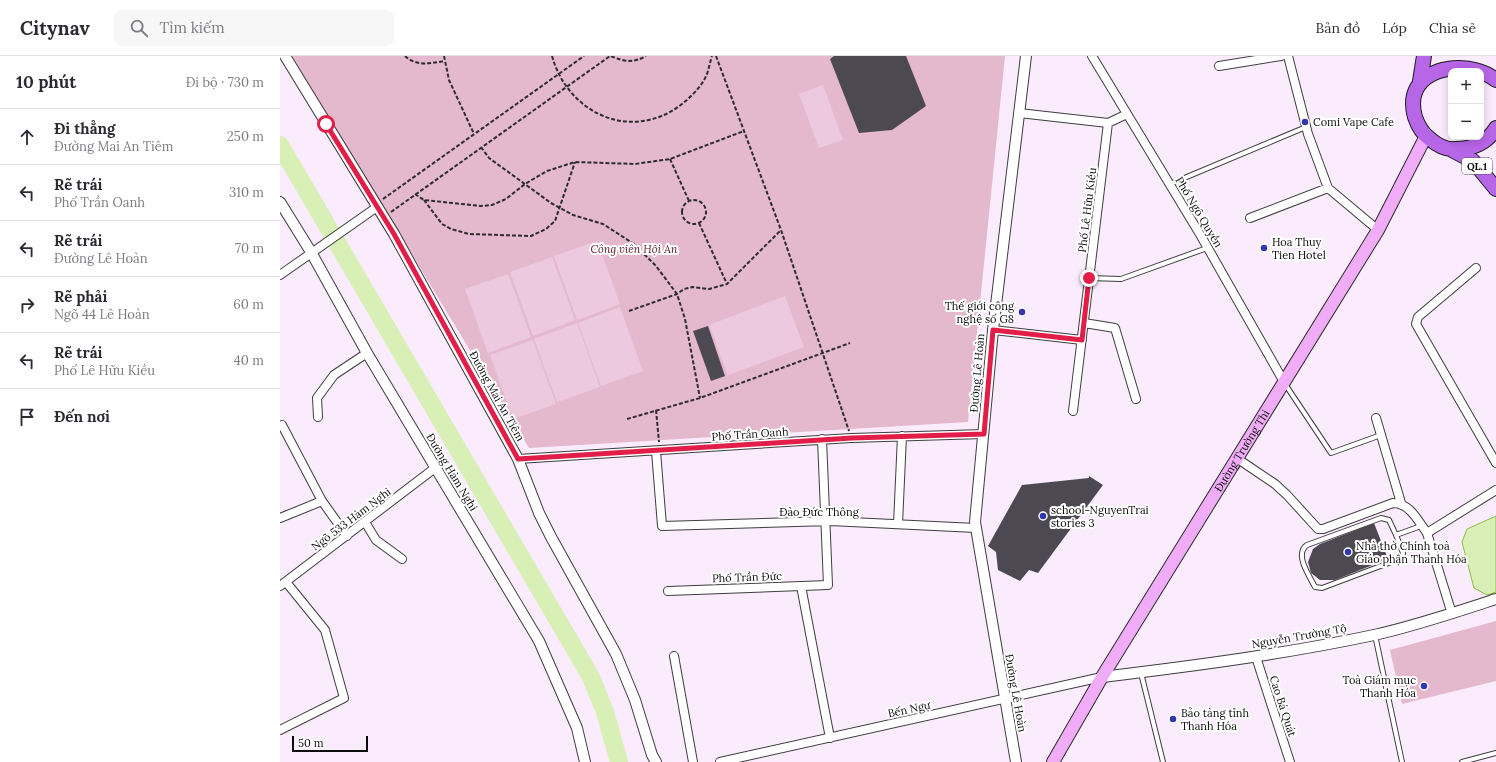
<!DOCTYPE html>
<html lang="vi">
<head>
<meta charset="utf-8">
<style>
  body { margin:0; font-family:Lora,serif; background:#f7f7f7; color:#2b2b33 }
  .controls { position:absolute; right:12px; top:12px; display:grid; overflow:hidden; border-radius:8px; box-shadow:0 2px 10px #0003 }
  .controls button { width:36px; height:36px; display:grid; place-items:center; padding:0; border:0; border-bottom:1px solid #e1e1e2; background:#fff; color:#2b2b33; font:20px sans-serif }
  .scale { position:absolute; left:12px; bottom:10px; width:76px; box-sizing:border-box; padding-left:4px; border:2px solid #0b0b0b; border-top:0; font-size:11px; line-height:14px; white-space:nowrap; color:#0b0b0b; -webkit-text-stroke:3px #fff; paint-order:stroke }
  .stop { position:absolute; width:12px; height:12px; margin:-9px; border:3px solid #e11d48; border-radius:50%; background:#fff }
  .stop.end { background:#e11d48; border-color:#fff; box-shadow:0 1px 4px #0008 }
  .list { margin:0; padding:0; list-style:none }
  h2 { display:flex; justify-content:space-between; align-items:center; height:52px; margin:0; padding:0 16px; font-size:17px }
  h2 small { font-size:13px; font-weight:400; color:#7c7c81 }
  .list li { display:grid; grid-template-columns:26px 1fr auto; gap:12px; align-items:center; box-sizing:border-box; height:56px; padding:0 16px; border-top:1px solid #e1e1e2 }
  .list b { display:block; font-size:15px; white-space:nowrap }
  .list p { margin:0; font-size:13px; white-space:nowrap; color:#7c7c81 }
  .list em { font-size:13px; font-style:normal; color:#7c7c81 }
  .icon { flex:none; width:22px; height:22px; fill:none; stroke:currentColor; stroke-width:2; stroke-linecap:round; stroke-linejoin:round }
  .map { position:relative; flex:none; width:1216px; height:706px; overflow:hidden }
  header { display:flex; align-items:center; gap:24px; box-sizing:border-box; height:56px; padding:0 20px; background:#fff; border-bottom:1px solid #e1e1e2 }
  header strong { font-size:19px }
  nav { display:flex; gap:22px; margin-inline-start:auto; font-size:14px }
  .search { width:280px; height:36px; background:#f7f7f7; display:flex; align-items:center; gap:10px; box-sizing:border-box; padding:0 14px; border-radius:8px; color:#7c7c81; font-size:15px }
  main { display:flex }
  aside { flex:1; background:#fff }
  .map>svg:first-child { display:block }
  .green { fill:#e4b9ce }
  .pitch { fill:#ecc9df }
  .water { fill:#d8efb5; stroke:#8bbf43 }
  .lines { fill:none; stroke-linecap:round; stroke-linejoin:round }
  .river { stroke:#d8efb5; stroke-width:18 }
  .building { fill:#4d4952 }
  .service-casing { stroke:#3e3e3e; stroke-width:6 }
  .minor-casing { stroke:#3e3e3e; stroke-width:10 }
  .tertiary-casing { stroke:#3e3e3e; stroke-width:12 }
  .secondary-casing { stroke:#2d2d2d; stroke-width:14 }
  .trunk-casing { stroke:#1c1c1c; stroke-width:16 }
  .path { stroke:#2d2d2d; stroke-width:2; stroke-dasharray:4 2; stroke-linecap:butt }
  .service { stroke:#fff; stroke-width:4 }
  .minor { stroke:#fff; stroke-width:8 }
  .tertiary { stroke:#fff; stroke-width:10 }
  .secondary { stroke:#f0acf7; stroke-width:12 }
  .trunk { stroke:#b866e8; stroke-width:14 }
  .route { stroke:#e11d48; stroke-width:5 }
  .poi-dot { fill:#3235ac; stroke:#fff; stroke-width:1.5 }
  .labels { text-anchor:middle; stroke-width:4; stroke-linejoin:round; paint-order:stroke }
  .shield { fill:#fff; stroke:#545454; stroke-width:1 }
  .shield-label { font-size:10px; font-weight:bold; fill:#0b0b0b }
  .poi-label { font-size:11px; fill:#0b0b0b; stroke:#fff; text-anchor:start }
  .street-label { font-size:11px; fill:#0b0b0b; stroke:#fff }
  .park-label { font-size:11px; font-style:italic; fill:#5b232d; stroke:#fff }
</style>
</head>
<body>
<header>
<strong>Citynav</strong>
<div class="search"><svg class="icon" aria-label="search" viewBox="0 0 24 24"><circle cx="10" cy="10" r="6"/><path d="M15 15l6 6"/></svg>Tìm kiếm</div>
<nav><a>Bản đồ</a><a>Lớp</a><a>Chia sẻ</a></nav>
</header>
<main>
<aside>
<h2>10 phút<small>Đi bộ · 730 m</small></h2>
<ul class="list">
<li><svg class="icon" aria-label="ahead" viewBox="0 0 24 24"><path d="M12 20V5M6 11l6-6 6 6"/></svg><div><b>Đi thẳng</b><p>Đường Mai An Tiêm</p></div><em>250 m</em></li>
<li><svg class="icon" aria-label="left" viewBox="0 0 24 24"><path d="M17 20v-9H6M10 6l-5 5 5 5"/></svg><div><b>Rẽ trái</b><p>Phố Trần Oanh</p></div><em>310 m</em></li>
<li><svg class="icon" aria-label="left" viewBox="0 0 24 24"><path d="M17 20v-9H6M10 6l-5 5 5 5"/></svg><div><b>Rẽ trái</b><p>Đường Lê Hoàn</p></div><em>70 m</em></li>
<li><svg class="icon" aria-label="right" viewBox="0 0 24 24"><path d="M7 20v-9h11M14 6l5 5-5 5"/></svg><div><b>Rẽ phải</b><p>Ngõ 44 Lê Hoàn</p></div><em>60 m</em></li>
<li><svg class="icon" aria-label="left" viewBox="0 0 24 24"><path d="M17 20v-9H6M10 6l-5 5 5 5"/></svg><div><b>Rẽ trái</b><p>Phố Lê Hữu Kiều</p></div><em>40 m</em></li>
<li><svg class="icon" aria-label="arrive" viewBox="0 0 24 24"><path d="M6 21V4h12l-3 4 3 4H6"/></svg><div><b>Đến nơi</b></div></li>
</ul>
</aside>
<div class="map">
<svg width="1216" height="706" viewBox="0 0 1216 706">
  <rect width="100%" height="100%" fill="#faebfd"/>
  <path class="green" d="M 12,0 L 725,0 L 688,366 L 249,392 Z
    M 1216,565 L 1216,625 L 1122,648 L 1110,594 Z"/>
  <path class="pitch" d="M 543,29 L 563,84 L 539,92 L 519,38 Z
    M 317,185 L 340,248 L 297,264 L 274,200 Z
    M 272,201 L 295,264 L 253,280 L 230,216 Z
    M 228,218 L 251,281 L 208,297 L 185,233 Z
    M 505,240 L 524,291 L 448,319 L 429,269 Z
    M 340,251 L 363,315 L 321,330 L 298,267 Z
    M 297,267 L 320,331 L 277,346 L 254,283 Z
    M 253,284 L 276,348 L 233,363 L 210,299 Z"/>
  <path class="water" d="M 1216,460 L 1216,536 L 1207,539 L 1194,532 L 1182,486 L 1187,473 Z"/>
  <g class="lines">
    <path class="river" d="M 0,89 L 311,621 L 325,656 L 339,706"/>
  </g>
  <path class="building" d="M 554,0 L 626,0 L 646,50 L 612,74 L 579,77 L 550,3 Z
    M 428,270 L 445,320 L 431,325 L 413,275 Z
    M 809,420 L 823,429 L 758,517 L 749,514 L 740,525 L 718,514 L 716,496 L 708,490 L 742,429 L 809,422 Z
    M 1094,467 L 1108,503 L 1055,524 L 1040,524 L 1031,517 L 1028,506 L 1033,493 L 1040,488 Z"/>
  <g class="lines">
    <g class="service-casing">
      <path id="service" d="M 890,128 L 1026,71
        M 809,222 L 841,223 L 927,192
        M 1005,328 L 1051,397 L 1101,379
        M 1116,479 L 1123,497 L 1122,502 L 1042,532 L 1035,531 C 1029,519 1014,498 1027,489 L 1101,462 L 1109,464 L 1116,479 L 1141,470
        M 1095,579 L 1122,706
        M 861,617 L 883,706
        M 1182,706 L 1216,697"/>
    </g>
    <g class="minor-casing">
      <path id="minor" d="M 812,0 L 921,180 L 1004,326
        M 1008,0 L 1028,78 L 1048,132 L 1098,174
        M 939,10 L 1001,0
        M 739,57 L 828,67 L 847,58
        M 970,162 L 1048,132
        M 1196,212 L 1138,261 L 1136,268 L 1216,407
        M 0,219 L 97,151
        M 804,267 L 835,272 L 856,343
        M 713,274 L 802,284
        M 793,355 L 828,67
        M 38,361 L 37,342 L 54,319 L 87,297
        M 1096,362 L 1121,447
        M 2,369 L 42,445 L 67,480
        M 376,395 L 382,470 L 550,465 L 696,472
        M 238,403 L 571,382 L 704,378
        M 958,403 L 995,428 L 1007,439 L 1038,473 L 1043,473 L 1113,447 C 1130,447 1138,465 1147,477
        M 0,462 L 42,445
        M 85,466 L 96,484 L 122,503
        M 618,468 L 622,380
        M 0,530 L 155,412
        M 521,530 L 550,682
        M 388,535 L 548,529 L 542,383
        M 1172,558 L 1147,477 L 1216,434
        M 394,600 L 413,706
        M 976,601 L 1010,706
        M 0,674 L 64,642 L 45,574 L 6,526
        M 440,706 L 822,621"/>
    </g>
    <g class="tertiary-casing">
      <path id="tertiary" d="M 5,0 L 114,178 L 238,403 L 259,457 L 271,481 L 336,598 L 355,644 L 372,699 L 376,706
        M 0,146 L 31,196 L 87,297 L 259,585 L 297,672 L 305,706
        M 822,621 C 913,610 1005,598 1094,579 C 1135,570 1176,556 1216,543
        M 736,706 L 695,466 L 713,274 L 746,0"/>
    </g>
    <g class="secondary-casing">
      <g id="secondary">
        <path id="s1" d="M 773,706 L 822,621 L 1098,174 L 1146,80"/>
      </g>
    </g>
    <g class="trunk-casing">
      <path id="trunk" d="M 1216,24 C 1185,0 1121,12 1135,61 C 1138,70 1143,78 1150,83 C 1157,89 1166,94 1175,93 C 1192,93 1207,87 1216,72
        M 1140,25 L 1144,0
        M 1172,94 L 1193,105 L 1216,133"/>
    </g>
    <path class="path" d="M 125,0 C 137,11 151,7 165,5
      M 164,0 L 169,24 L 194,78
      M 272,0 C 288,58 352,87 402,48 C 412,40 422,30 427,18 C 429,12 430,6 432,0
      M 331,0 C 344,6 354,7 366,0
      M 436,0 L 501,174 L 569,375
      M 201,91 L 209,102 L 271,147 L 293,159 L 323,168 L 354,188 L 376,210 L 397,238 L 405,263 L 420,342
      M 390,103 L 409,145
      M 135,138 L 144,144 L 201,150 L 212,149 L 226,143 L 245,128 L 267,115 L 295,106 L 355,108 L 390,103 L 464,75
      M 103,143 L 304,0
      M402 156a12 12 0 1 1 24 0a12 12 0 1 1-24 0Z
      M 144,144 L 162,168 L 171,173 L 189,178 L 251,180 L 266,173 L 275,165 L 295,106
      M 111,156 L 330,0
      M 419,167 L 447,228
      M 349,255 L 397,238 L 404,233 L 413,231 L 429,233 L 447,228 L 501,174
      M 376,354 L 379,386
      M 347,363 L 420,342 L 570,287"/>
    <use href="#service" class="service"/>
    <use href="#minor" class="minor"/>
    <use href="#tertiary" class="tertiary"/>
    <use href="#secondary" class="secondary"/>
    <use href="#trunk" class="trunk"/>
  </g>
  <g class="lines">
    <path class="route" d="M 46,68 L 114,178 L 238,403 L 572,382 L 704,378 L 713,274 L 802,284 L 809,222"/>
  </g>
  <g class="poi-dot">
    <circle cx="1025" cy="66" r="4"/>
    <circle cx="984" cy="192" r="4"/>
    <circle cx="742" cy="256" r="4"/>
    <circle cx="763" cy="460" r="4"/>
    <circle cx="1068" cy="496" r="4"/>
    <circle cx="1144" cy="630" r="4"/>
    <circle cx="893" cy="663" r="4"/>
  </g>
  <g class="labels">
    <rect class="shield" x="1182" y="102" width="30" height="16" rx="3"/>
    <g class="shield-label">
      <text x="1197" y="114">QL.1</text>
    </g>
    <g class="poi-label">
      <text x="1033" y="70">Comi Vape Cafe</text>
      <text x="992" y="190">Hoa Thuy<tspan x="992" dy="13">Tien Hotel</tspan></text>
      <text x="734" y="254" text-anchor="end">Thế giới công<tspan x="734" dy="13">nghệ số G8</tspan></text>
      <text x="771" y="458">school-NguyenTrai<tspan x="771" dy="13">stories 3</tspan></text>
      <text x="1076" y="494">Nhà thờ Chính toà<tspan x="1076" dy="13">Giáo phận Thanh Hóa</tspan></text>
      <text x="1136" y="628" text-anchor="end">Toà Giám mục<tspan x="1136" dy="13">Thanh Hóa</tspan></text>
      <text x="901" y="661">Bảo tàng tỉnh<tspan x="901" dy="13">Thanh Hóa</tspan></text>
    </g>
    <g class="street-label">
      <text transform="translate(807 154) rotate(-83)" y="4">Phố Lê Hữu Kiều</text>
      <text transform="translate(919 156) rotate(59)" y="4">Phố Ngô Quyền</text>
      <text transform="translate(697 317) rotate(-85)" y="4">Đường Lê Hoàn</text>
      <text transform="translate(217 340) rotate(61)" y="4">Đường Mai An Tiêm</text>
      <text transform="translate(470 378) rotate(-4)" y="4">Phố Trần Oanh</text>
      <text dy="4" stroke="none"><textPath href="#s1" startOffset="364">Đường Trường Thi</textPath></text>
      <text transform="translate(172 416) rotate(59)" y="4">Đường Hàm Nghi</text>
      <text x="539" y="460">Đào Đức Thông</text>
      <text transform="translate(71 463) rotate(-37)" y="4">Ngõ 533 Hàm Nghi</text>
      <text transform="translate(467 521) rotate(-2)" y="4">Phố Trần Đức</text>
      <text transform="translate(1019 580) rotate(-10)" y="4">Nguyễn Trường Tộ</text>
      <text transform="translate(736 637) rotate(80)" y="4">Đường Lê Hoàn</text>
      <text transform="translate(1003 650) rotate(72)" y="4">Cao Bá Quát</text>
      <text transform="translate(629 653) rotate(-12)" y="4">Bến Ngự</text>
    </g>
    <g class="park-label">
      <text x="354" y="197">Công viên Hội An</text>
    </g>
  </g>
</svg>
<div class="controls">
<button>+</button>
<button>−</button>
</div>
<div class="scale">50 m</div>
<div class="stop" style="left:46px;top:68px"></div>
<div class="stop end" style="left:809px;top:222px"></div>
</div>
</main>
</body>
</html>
